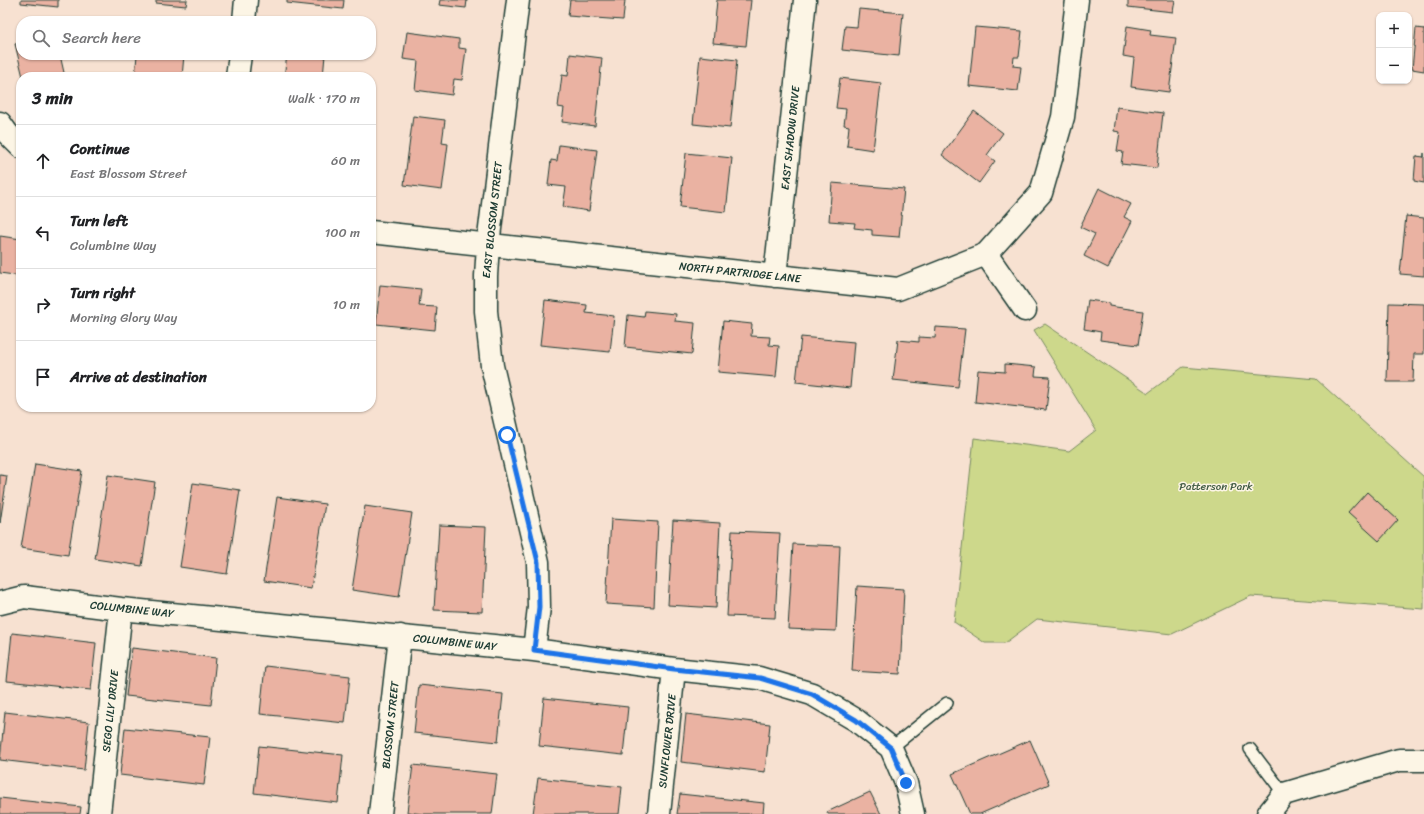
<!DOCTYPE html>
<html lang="en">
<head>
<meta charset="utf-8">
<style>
  body { margin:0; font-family:Sriracha,sans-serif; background:#f2f2f2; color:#202124 }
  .controls { position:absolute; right:12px; top:12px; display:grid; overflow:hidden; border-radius:8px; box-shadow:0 1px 3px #0004 }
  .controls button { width:36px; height:36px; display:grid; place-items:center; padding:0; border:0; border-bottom:1px solid #e0e0e0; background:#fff; color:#202124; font:20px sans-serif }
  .stop { position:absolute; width:12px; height:12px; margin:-9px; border:3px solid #1a73e8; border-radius:50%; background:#fff }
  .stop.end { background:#1a73e8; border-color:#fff; box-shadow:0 1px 4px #0008 }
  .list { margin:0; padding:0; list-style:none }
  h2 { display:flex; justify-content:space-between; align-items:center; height:52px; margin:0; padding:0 16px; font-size:17px }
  h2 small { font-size:13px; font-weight:400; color:#757577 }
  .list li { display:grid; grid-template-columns:26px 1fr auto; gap:12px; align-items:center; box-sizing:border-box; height:72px; padding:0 16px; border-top:1px solid #e0e0e0 }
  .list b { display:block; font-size:15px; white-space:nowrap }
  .list p { margin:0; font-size:13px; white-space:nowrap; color:#757577 }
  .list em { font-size:13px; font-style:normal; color:#757577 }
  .icon { flex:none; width:22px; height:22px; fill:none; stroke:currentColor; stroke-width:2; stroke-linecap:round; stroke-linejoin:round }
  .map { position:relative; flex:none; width:1424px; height:814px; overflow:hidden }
  .search { position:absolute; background:#fff; box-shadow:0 1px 3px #0004; left:16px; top:16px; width:360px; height:44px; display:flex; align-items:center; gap:10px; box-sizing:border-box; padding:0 14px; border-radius:16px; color:#757577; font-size:15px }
  .panel { position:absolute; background:#fff; box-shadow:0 1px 3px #0004; left:16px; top:72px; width:360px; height:340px; border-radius:16px }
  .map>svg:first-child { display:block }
  .green { fill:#cdd88b; stroke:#768a60 }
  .building { fill:#eab2a2; stroke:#1f3d34 }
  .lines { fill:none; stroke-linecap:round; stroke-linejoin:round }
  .service-casing { stroke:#1f3d34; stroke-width:14 }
  .minor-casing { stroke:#1f3d34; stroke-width:25 }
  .service { stroke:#fcf5e5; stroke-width:11 }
  .minor { stroke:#fcf5e5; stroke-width:22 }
  .route { stroke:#1a73e8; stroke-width:5 }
  .labels { text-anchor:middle; stroke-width:3; stroke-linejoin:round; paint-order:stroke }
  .street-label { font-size:11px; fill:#1f3d34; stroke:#fcf5e5 }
  .park-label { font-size:11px; fill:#425c45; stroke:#fcf5e5 }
</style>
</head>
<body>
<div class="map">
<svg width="1424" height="814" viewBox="0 0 1424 814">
  <rect width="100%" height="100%" fill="#f7e1d1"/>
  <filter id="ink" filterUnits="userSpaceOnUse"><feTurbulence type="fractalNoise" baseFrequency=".025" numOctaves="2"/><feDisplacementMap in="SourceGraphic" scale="8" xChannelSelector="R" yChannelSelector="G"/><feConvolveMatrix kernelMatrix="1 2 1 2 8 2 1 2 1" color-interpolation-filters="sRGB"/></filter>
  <g filter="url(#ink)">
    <path class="green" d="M 1045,324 L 1148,393 L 1183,367 L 1316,379 L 1424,477 L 1424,609 L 1251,596 L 1172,634 L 1037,619 L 1005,643 L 985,643 L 954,622 L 974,438 L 1069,451 L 1096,430 L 1034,330 Z"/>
    <path class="building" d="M 21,0 L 58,0 L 58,7 L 21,3 Z
      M 156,0 L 187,0 L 186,6 L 156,3 Z
      M 287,0 L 344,0 L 343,9 L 287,3 Z
      M 440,0 L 467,0 L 466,8 L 439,5 Z
      M 570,0 L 625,0 L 623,20 L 568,16 Z
      M 717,0 L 751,0 L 746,46 L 713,43 Z
      M 1128,0 L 1175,0 L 1173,12 L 1128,7 Z
      M 859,9 L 903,13 L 899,56 L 842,50 L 845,26 L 857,27 Z
      M 1127,26 L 1151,30 L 1150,35 L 1176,38 L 1169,92 L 1131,87 L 1134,58 L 1123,56 Z
      M 975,27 L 1022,31 L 1019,57 L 1014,57 L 1013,66 L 1021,67 L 1018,91 L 969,86 Z
      M 1416,28 L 1424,29 L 1424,71 L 1412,69 Z
      M 407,32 L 459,39 L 459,48 L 466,49 L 462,80 L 454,79 L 452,95 L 415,90 L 418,61 L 403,59 Z
      M 21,43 L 21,55 L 44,55 L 45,57 L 60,55 L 65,77 L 23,77 L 15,44 Z
      M 570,54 L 602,58 L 595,126 L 562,122 L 564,108 L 558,107 L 562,75 L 568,76 Z
      M 137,55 L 184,55 L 182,77 L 135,77 Z
      M 287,55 L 325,55 L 323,77 L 284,77 Z
      M 700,56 L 737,60 L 730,128 L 693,124 Z
      M 840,78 L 881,83 L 873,150 L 847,146 L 849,126 L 844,125 L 846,109 L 836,108 Z
      M 1117,107 L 1163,113 L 1157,168 L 1121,164 L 1123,152 L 1117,151 L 1120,132 L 1114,131 Z
      M 974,111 L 1003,133 L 987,155 L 995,161 L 979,183 L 942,155 Z
      M 413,116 L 445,120 L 442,143 L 448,144 L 442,190 L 404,185 Z
      M 559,145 L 597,150 L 589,211 L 563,207 L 566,187 L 548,185 L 551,160 L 557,161 Z
      M 686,153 L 732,158 L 726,212 L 680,207 Z
      M 1424,153 L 1424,183 L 1414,181 L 1416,156 L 1424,157 Z
      M 832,183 L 904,189 L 899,237 L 872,235 L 872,230 L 854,228 L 855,223 L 829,221 Z
      M 1099,188 L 1131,204 L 1124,217 L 1132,221 L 1108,268 L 1084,256 L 1095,234 L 1080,227 Z
      M 1406,216 L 1424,218 L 1424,276 L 1400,274 Z
      M 0,236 L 21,239 L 21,276 L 0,273 Z
      M 380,285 L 421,289 L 419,306 L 437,307 L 435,330 L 376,324 Z
      M 545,300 L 587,305 L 586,313 L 614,316 L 610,352 L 540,345 Z
      M 1088,300 L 1109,303 L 1109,306 L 1143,311 L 1138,345 L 1100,340 L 1101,332 L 1084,329 Z
      M 1389,303 L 1424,304 L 1424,354 L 1414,354 L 1413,382 L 1387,382 Z
      M 645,311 L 676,314 L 675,321 L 695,323 L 692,354 L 625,347 L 628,315 L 644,317 Z
      M 723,321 L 752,324 L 751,336 L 770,337 L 769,345 L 779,346 L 776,377 L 718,372 Z
      M 936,327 L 965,329 L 958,387 L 893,380 L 898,340 L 919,342 L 919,337 L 935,338 Z
      M 801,337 L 854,342 L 850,388 L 796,382 Z
      M 1005,364 L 1036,367 L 1035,376 L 1050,377 L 1046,410 L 975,402 L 978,370 L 1005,372 Z
      M 35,464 L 82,471 L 68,555 L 21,548 Z
      M 0,475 L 7,476 L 0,523 Z
      M 108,475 L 155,482 L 142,566 L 95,559 Z
      M 193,483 L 240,490 L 227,574 L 180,567 Z
      M 1367,492 L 1398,520 L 1379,541 L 1348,513 Z
      M 277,497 L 325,504 L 311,588 L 264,581 Z
      M 365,506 L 412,513 L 399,597 L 352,590 Z
      M 611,519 L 658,522 L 654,607 L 606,604 Z
      M 673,520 L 720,523 L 716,608 L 668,605 Z
      M 439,525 L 486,527 L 482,612 L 434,610 Z
      M 732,531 L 780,533 L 775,618 L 727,616 Z
      M 793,544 L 840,546 L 836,631 L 788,629 Z
      M 857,586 L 904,589 L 900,674 L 852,671 Z
      M 12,633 L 96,643 L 91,690 L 7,681 Z
      M 132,648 L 216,658 L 211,705 L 126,696 Z
      M 265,666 L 350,676 L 345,723 L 260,714 Z
      M 419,685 L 503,694 L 498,742 L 414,733 Z
      M 544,698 L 628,707 L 623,755 L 539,746 Z
      M 5,712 L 89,722 L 84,770 L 0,760 Z
      M 686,714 L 770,724 L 765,772 L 681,762 Z
      M 125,728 L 210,737 L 204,785 L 120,775 Z
      M 1030,740 L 1049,784 L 980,814 L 970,814 L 952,774 Z
      M 259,746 L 343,755 L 338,803 L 254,793 Z
      M 413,765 L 497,774 L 492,814 L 423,814 L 407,812 Z
      M 538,778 L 622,787 L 619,814 L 533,814 Z
      M 870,792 L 881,814 L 828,814 L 827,812 Z
      M 680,794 L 764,803 L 763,814 L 677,814 Z
      M 0,798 L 81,807 L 80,814 L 0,814 Z"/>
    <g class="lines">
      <g class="service-casing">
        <path id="service" d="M 891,748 L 947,703
          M 1250,749 L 1284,794"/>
      </g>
      <g class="minor-casing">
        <path id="minor" d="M 518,0 L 488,245 L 486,276 L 486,311 L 492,366 L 538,562 L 539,607 L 534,650
          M 244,21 L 246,0
          M 237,77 L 240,55
          M 0,123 L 7,133 L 21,147
          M 371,232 L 898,289 L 986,254 L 1041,193 L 1063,117 L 1077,0
          M 986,254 L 1025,310
          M 775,276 L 805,0
          M 0,603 L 24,597 L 121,609 L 534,650 L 674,669 L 759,678 L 812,694 L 856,720 L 891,748 L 906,783 L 913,814
          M 99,814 L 121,609
          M 380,814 L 400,636
          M 659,814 L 674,669
          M 1268,814 L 1284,794 L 1399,760 L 1424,760"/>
      </g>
      <use href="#service" class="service"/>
      <use href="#minor" class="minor"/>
    </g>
  </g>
  <g class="lines" filter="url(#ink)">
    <path class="route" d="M 507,435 L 538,562 L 539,607 L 534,650 L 674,669 L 760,678 L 812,694 L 856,720 L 891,748 L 906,783"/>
  </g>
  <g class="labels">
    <g class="street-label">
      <text transform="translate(790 138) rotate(-84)" y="4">EAST SHADOW DRIVE</text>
      <text transform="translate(492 220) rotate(-84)" y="4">EAST BLOSSOM STREET</text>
      <text transform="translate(740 272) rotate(6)" y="4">NORTH PARTRIDGE LANE</text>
      <text transform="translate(132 609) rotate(6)" y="4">COLUMBINE WAY</text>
      <text transform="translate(455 642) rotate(6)" y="4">COLUMBINE WAY</text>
      <text transform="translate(110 711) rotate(-84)" y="4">SEGO LILY DRIVE</text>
      <text transform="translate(390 725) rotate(-84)" y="4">BLOSSOM STREET</text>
      <text transform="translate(667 741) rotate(-84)" y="4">SUNFLOWER DRIVE</text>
    </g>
    <g class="park-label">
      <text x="1216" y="490">Patterson Park</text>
    </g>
  </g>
</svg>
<div class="controls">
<button>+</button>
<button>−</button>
</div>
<div class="stop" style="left:507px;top:435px"></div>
<div class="stop end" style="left:906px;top:783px"></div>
<div class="search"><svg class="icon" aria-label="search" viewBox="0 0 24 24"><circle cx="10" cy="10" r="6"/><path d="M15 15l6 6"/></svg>Search here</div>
<section class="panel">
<h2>3 min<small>Walk · 170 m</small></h2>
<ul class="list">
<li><svg class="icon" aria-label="ahead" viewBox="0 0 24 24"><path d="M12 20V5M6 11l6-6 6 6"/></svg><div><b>Continue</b><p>East Blossom Street</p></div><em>60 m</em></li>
<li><svg class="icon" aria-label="left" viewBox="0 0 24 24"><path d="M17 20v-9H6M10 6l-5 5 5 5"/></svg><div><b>Turn left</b><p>Columbine Way</p></div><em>100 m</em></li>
<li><svg class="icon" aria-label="right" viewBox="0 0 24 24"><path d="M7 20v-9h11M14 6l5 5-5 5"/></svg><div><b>Turn right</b><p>Morning Glory Way</p></div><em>10 m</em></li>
<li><svg class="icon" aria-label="arrive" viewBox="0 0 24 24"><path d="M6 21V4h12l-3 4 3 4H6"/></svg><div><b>Arrive at destination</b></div></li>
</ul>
</section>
</div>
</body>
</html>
